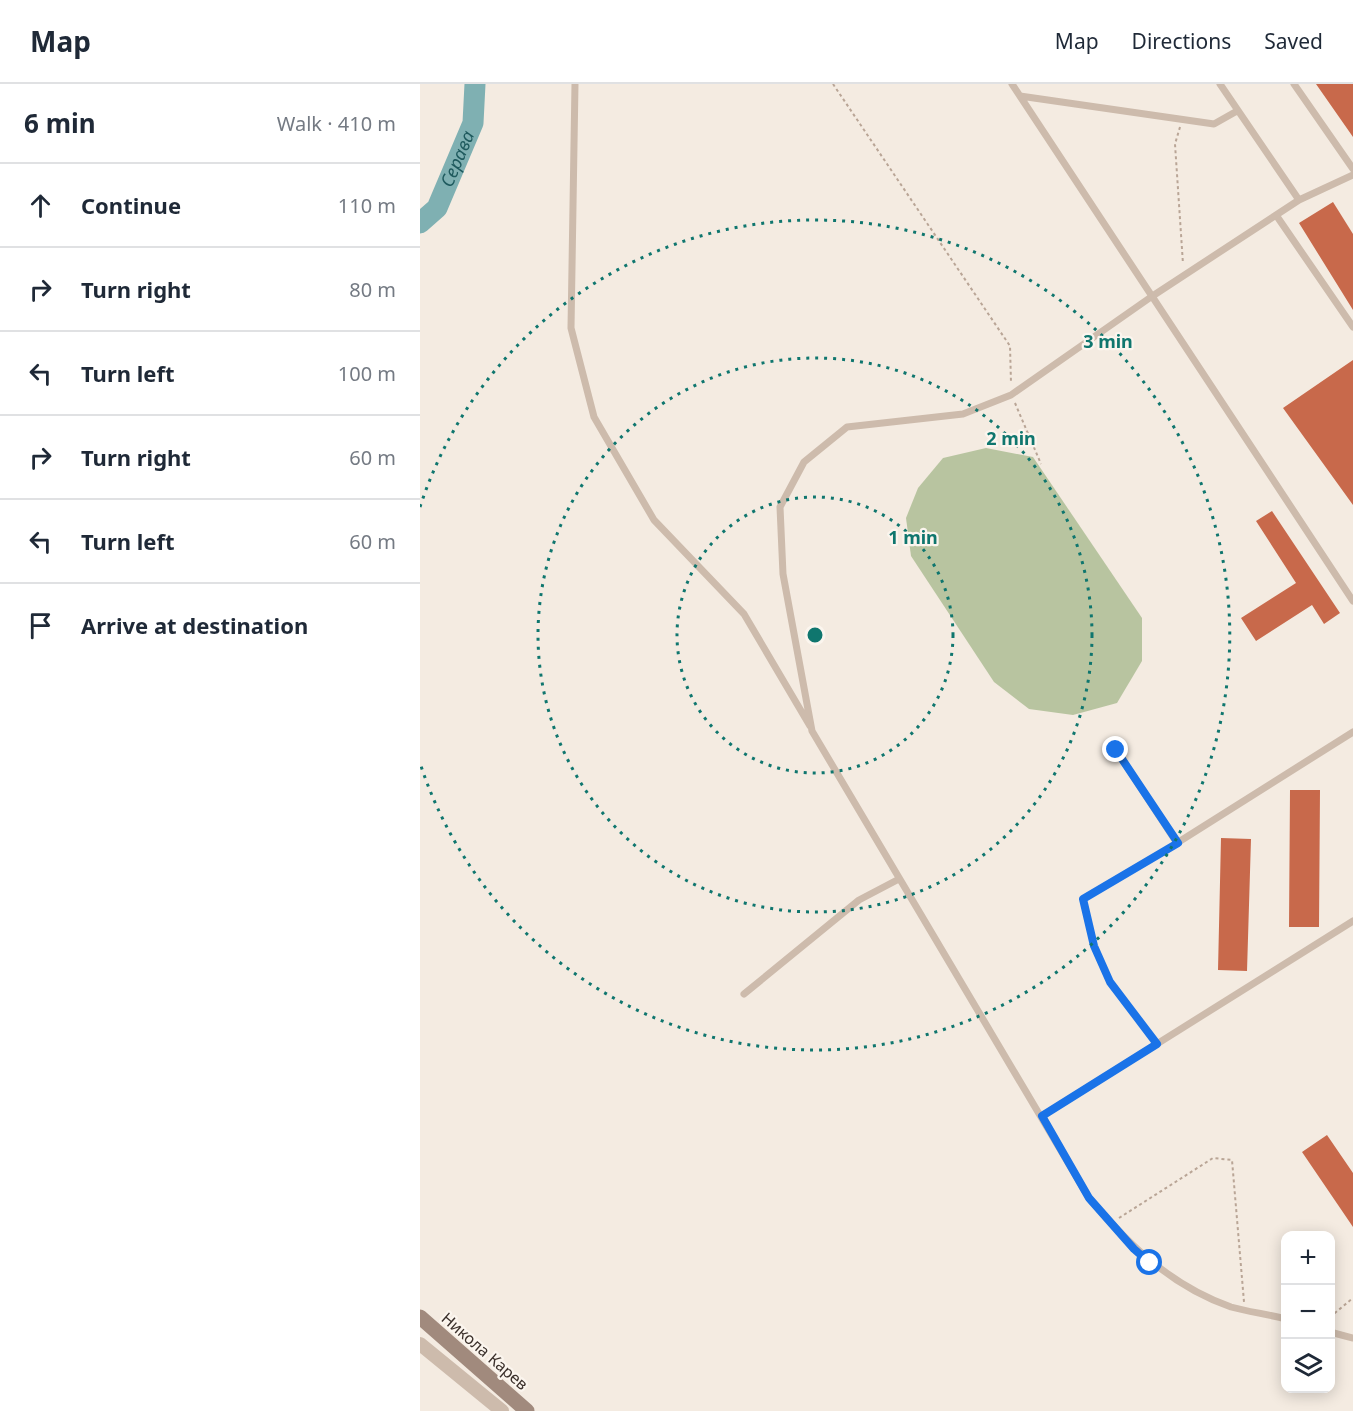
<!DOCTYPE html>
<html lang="en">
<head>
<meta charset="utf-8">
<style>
  body { margin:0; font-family:"Noto Sans",sans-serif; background:#f6f6f7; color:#1f2937 }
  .controls { position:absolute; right:18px; bottom:18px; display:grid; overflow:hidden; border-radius:12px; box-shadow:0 3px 15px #0003 }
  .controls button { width:54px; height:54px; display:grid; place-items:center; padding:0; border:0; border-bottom:2px solid #e0e1e3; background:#fff; color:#1f2937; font:30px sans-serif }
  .stop { position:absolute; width:18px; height:18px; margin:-14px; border:4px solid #1a73e8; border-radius:50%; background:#fff }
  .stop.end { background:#1a73e8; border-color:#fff; box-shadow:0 2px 6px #0008 }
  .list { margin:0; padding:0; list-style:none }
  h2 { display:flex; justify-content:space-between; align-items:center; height:78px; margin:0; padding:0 24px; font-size:26px }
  h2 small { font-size:20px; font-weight:400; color:#747a83 }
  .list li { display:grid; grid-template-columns:39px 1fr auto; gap:18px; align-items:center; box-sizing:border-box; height:84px; padding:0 24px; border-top:2px solid #e0e1e3 }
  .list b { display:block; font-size:22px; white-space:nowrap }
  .list em { font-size:20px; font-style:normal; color:#747a83 }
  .icon { flex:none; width:33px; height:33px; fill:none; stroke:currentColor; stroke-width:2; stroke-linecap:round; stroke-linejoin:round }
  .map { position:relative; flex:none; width:933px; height:1327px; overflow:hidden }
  header { display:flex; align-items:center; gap:36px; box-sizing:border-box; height:84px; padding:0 30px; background:#fff; border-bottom:2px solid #e0e1e3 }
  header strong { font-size:28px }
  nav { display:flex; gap:33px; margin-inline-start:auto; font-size:21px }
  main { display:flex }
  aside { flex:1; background:#fff }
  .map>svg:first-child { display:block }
  .green { fill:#b8c4a0 }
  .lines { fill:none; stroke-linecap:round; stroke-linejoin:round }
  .river { stroke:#7fb0b2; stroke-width:21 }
  .building { fill:#c8694b }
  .path { stroke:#b9a596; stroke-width:2; stroke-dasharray:3 3; stroke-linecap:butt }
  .lane { stroke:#cdbbac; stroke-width:7 }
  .street { stroke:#cdbbac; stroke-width:14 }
  .secondary { stroke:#a18a7d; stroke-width:15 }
  .route { stroke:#1a73e8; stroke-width:8 }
  .ring { fill:none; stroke:#0f766e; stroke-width:3; stroke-dasharray:3 6 }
  .labels { text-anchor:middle; stroke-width:4.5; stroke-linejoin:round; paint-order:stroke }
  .street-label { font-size:16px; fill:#3b302b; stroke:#fbf5ee }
  .water-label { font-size:18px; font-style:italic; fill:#1f5a5e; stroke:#fbf5ee }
  .centre { fill:#0f766e; stroke:#fbf5ee; stroke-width:3 }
  .ring-label { font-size:18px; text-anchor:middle; font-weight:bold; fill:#0f766e; stroke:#fbf5ee; stroke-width:4.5; stroke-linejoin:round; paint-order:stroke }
</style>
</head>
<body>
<header>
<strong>Map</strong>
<nav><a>Map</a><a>Directions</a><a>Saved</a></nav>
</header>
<main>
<aside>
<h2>6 min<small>Walk · 410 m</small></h2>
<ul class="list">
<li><svg class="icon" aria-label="ahead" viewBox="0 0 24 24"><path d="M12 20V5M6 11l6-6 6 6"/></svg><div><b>Continue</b></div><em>110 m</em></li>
<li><svg class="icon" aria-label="right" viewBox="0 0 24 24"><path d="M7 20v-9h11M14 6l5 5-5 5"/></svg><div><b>Turn right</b></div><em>80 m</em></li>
<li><svg class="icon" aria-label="left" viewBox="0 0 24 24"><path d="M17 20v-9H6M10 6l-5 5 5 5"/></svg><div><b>Turn left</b></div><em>100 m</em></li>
<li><svg class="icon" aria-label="right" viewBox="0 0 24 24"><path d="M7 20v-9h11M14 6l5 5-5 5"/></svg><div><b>Turn right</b></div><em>60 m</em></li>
<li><svg class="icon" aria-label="left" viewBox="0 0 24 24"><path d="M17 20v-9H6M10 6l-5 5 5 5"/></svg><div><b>Turn left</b></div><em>60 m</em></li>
<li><svg class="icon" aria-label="arrive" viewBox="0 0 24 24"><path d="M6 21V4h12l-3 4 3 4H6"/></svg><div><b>Arrive at destination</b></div></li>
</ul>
</aside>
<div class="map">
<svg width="933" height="1327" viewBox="0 0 933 1327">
  <rect width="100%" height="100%" fill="#f4ebe1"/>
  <path class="green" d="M 566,364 L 613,373 L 722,534 L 722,577 L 697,619 L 653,631 L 609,625 L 574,598 L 491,472 L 486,434 L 498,404 L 523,374 Z"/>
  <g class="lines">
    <path class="river" id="s1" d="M 0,139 L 17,124 L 53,39 L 55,0"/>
  </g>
  <path class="building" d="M 896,0 L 933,0 L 933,53 Z
    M 913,118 L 933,150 L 933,226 L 879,139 Z
    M 933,276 L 933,421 L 863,324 Z
    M 852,427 L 920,529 L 904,540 L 892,521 L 836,557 L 821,534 L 876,499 L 836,437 Z
    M 870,706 L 900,706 L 899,843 L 869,843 Z
    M 801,754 L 831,755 L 827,887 L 798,886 Z
    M 907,1051 L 933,1089 L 933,1143 L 882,1068 Z"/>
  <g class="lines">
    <path class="path" d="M 413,0 L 590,262 L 591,299
      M 760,43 L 755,60 L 763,180
      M 595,319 L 621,380
      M 731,953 L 690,898 L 674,862 L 663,815 L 751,763
      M 699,1134 L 793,1074 L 812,1076 L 824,1218
      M 910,1233 L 933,1214"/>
    <path class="lane" d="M 155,0 L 151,244 L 174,333 L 234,436 L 324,530 L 390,642
      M 592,0 L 933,517
      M 800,0 L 879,116
      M 874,0 L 933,85
      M 600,12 L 794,40 L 817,27
      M 856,131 L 933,243
      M 696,666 L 757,759 L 933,648
      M 324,910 L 439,816 L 479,795
      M 622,1032 L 933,837
      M 866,1235 C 847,1230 829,1228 811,1223 C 751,1202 709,1161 669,1114 L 392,647 L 363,490 L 360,423 L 384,378 L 427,343 L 543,330 L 591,311 L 731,213 L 879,116 L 933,91
      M 910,1248 L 933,1254"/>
    <path class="street" d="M 0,1260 L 82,1327"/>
    <path class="secondary" d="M 0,1233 L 107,1327"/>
  </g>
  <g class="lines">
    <path class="route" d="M 696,666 L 758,759 L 663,815 L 674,862 L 690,898 L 737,960 L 622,1032 L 669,1114 L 714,1165 L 730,1179"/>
  </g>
  <g class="ring">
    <circle cx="395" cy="551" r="138"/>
    <circle cx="395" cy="551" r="277"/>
    <path d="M0 423A415 415 0 1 1 0 679"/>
  </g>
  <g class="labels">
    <g class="street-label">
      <text transform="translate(65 1267) rotate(41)" y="6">Никола Карев</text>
    </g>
    <g class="water-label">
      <text dy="6" stroke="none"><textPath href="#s1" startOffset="76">Серава</textPath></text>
    </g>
  </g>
  <circle cx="395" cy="551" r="9" class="centre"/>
  <g class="ring-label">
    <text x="688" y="264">3 min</text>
    <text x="591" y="361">2 min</text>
    <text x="493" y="460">1 min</text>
  </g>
</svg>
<div class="controls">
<button>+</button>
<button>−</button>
<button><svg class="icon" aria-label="layers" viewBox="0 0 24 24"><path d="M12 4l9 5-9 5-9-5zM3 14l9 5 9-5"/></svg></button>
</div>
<div class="stop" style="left:730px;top:1179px"></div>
<div class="stop end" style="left:696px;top:666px"></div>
</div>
</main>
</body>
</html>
